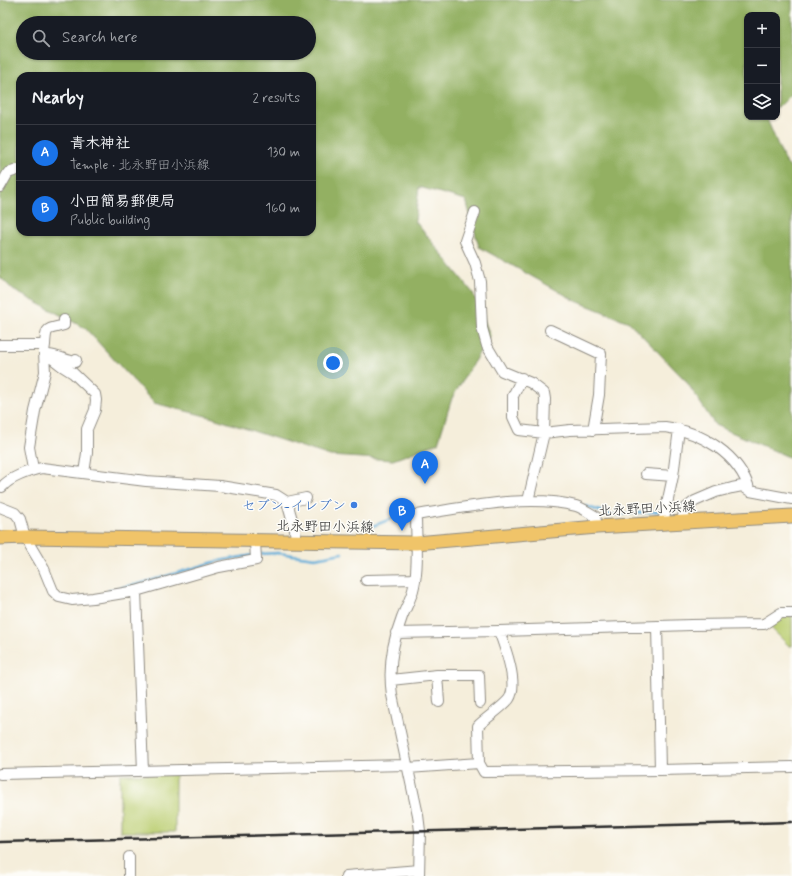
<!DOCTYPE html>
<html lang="en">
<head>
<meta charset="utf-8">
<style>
  body { margin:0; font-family:Mynerve,"Klee One",sans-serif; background:#242831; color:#f1f3f6 }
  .controls { position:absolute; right:12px; top:12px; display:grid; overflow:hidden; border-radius:8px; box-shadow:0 1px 3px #0004 }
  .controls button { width:36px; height:36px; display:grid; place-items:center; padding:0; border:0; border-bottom:1px solid #363941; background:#171b24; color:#f1f3f6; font:20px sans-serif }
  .you { position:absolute; left:333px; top:363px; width:14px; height:14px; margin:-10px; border:3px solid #fff; border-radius:50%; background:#1a73e8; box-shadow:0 0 0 6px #1a73e833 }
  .badge { display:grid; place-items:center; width:26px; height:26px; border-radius:50%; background:#1a73e8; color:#fff; font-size:13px; font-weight:700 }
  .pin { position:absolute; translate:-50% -33px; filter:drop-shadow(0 1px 2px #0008) }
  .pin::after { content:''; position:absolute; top:21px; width:14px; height:12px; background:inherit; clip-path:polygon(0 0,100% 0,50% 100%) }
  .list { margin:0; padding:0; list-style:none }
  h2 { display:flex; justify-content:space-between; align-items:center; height:52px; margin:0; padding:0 16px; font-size:17px }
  h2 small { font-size:13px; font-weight:400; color:#9ea1a6 }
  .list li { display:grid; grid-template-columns:26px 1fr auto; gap:12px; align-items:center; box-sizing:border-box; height:56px; padding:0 16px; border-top:1px solid #363941 }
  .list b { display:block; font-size:15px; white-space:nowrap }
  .list p { margin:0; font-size:13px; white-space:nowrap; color:#9ea1a6 }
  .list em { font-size:13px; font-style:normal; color:#9ea1a6 }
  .icon { flex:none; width:22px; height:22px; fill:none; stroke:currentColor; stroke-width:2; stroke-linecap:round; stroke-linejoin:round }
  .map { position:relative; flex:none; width:792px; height:876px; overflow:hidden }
  .search { position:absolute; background:#171b24; box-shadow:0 1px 3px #0004; left:16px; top:16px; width:300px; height:44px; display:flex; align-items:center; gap:10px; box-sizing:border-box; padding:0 14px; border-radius:22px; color:#9ea1a6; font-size:15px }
  .panel { position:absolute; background:#171b24; box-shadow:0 1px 3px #0004; left:16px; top:72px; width:300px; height:164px; border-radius:12px }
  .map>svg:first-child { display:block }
  .green { fill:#bacd70; stroke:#727c4e }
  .forest { fill:#93b062; stroke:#5f6e46; fill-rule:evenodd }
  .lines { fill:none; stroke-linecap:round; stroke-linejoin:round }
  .stream { stroke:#61aeda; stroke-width:2.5 }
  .minor-casing { stroke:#908c83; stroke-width:12 }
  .major-casing { stroke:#908c83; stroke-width:15 }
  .minor { stroke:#fff; stroke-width:10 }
  .major { stroke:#f0c469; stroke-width:13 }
  .rail { stroke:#2b2b2b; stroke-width:2.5 }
  .shop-dot { fill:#3f7fe0; stroke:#fdfcf7; stroke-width:1.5 }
  .labels { text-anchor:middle; stroke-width:3; stroke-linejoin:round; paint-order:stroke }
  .shop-label { font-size:14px; fill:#366cbe; stroke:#fdfcf7; text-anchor:end }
  .street-label { font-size:14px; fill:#2b2b2b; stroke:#fdfcf7 }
</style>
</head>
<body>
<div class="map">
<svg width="792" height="876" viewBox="0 0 792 876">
  <rect width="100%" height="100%" fill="#fdfcf7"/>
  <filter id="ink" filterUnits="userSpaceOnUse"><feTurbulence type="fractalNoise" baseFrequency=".025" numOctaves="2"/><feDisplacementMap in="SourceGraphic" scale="8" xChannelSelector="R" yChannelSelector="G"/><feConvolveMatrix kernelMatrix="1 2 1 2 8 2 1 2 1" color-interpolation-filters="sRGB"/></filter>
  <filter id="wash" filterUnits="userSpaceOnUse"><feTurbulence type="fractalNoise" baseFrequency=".012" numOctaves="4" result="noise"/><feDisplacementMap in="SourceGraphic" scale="16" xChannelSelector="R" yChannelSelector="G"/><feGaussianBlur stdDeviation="0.9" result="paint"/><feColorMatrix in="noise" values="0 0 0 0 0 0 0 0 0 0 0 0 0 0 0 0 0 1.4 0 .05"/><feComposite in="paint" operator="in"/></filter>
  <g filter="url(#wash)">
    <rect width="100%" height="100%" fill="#f5eedb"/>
    <path class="green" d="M 782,616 L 792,616 L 792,646 L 789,646 L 768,625 Z
      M 120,774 L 175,774 L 175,832 L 120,832 Z"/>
    <path class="forest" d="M 0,0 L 792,0 L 792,94 L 777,109 L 777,15 L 747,15 L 747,117 L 769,117 L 767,119 L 785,162 L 792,169 L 792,457 L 791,458 L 715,425 L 686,381 L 629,322 L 576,301 L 479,247 L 466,200 L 419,187 L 415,221 L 473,293 L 490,335 L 452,398 L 438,443 L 393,460 L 330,456 L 210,417 L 154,403 L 85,328 L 13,290 L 0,277 ZM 23,23 L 309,23 L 309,53 L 23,53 ZM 20,76 L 312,76 L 312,232 L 20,232 Z"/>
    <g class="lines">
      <path class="stream" d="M 586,506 L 610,515 L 663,511
        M 668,511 L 673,511 L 684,504
        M 365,529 L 391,519 L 414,514
        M 259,554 L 278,553 L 315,558 L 342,553
        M 109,590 L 142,583 L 218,561 L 254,555"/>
    </g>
  </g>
  <g filter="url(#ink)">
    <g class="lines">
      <g class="minor-casing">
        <path id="minor" d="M 0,187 L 8,173 L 20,169
          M 475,212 L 465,241 L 475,263 L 480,281 L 482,328 L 487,346 L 502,371 L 531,383 L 544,393 L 545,399 L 544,433 L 519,430 L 513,417 L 513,396 L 522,378
          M 550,330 L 601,354 L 599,395 L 593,430
          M 0,345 L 45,345 L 44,352 L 45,372 L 35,411 L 29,447 L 33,469
          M 45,345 C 46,326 47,330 64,325 L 64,320
          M 44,352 L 62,366 L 73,373 L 95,394 L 96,400 L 95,410 L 87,429 L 87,453 L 84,473
          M 49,355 C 58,356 65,360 75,362 L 76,360
          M 646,474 L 673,476
          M 2,487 C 9,478 30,470 42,468 L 146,481 L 220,486 L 276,495 L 287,502 L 295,530 L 296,542
          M 528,501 L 544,433 L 570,430 L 665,427 C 702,432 739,454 750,491
          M 287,502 L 306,498
          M 0,507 L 15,513 L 20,519 L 25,537 L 44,569 L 53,591 L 59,597 L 72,600 L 93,598 L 136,591 L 219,567 L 256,560 L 255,541
          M 681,522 L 686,508 L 695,501 L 716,492 L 732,488 L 742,486 L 750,491 L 792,499
          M 663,523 L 673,476 L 679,429
          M 366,580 L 415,579
          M 136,591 L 143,771
          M 657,626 L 660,770
          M 499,631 C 505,647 519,684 509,699 C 503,707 486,718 478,726 L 479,763 L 484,772 L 660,770 L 792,767
          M 396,633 L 499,631 L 691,625 L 764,624 L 781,613 L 792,613
          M 437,675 L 439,702
          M 391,680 L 437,675 L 479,675 L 480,703
          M 408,768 L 479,763
          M 0,774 L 407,765
          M 129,857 L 129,876
          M 346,876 L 419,870
          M 419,876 L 420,831 L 418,815 L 392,695 C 388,668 392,643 402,617 C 406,607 412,597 414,586 C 419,565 416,537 416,515 C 463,508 529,493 576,506 C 583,508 589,513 595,516 L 597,527"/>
      </g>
      <g class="major-casing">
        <path id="major" d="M 0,538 L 25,537 L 416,543 L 597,527 L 792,516"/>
      </g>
      <use href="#minor" class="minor"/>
      <use href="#major" class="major"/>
      <path class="rail" d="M 0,842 L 792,822"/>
    </g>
  </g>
  <circle class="shop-dot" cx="354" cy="505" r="4"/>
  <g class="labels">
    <g class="shop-label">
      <text x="346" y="510">セブン-イレブン</text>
    </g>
    <g class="street-label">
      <text transform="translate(647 508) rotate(-3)" y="5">北永野田小浜線</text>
      <text transform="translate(325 526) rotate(1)" y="5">北永野田小浜線</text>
    </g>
  </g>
</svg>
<div class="controls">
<button>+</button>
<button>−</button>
<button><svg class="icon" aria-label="layers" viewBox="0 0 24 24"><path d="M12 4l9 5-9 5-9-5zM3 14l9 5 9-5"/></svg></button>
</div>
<div class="you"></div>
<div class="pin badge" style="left:425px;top:484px">A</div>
<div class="pin badge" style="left:402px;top:531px">B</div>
<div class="search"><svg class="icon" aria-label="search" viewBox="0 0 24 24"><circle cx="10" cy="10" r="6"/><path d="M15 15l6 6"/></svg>Search here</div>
<section class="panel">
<h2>Nearby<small>2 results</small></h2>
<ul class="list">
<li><span class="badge">A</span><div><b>青木神社</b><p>Temple · 北永野田小浜線</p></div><em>130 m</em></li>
<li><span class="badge">B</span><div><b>小田簡易郵便局</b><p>Public building</p></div><em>160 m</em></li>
</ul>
</section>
</div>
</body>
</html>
